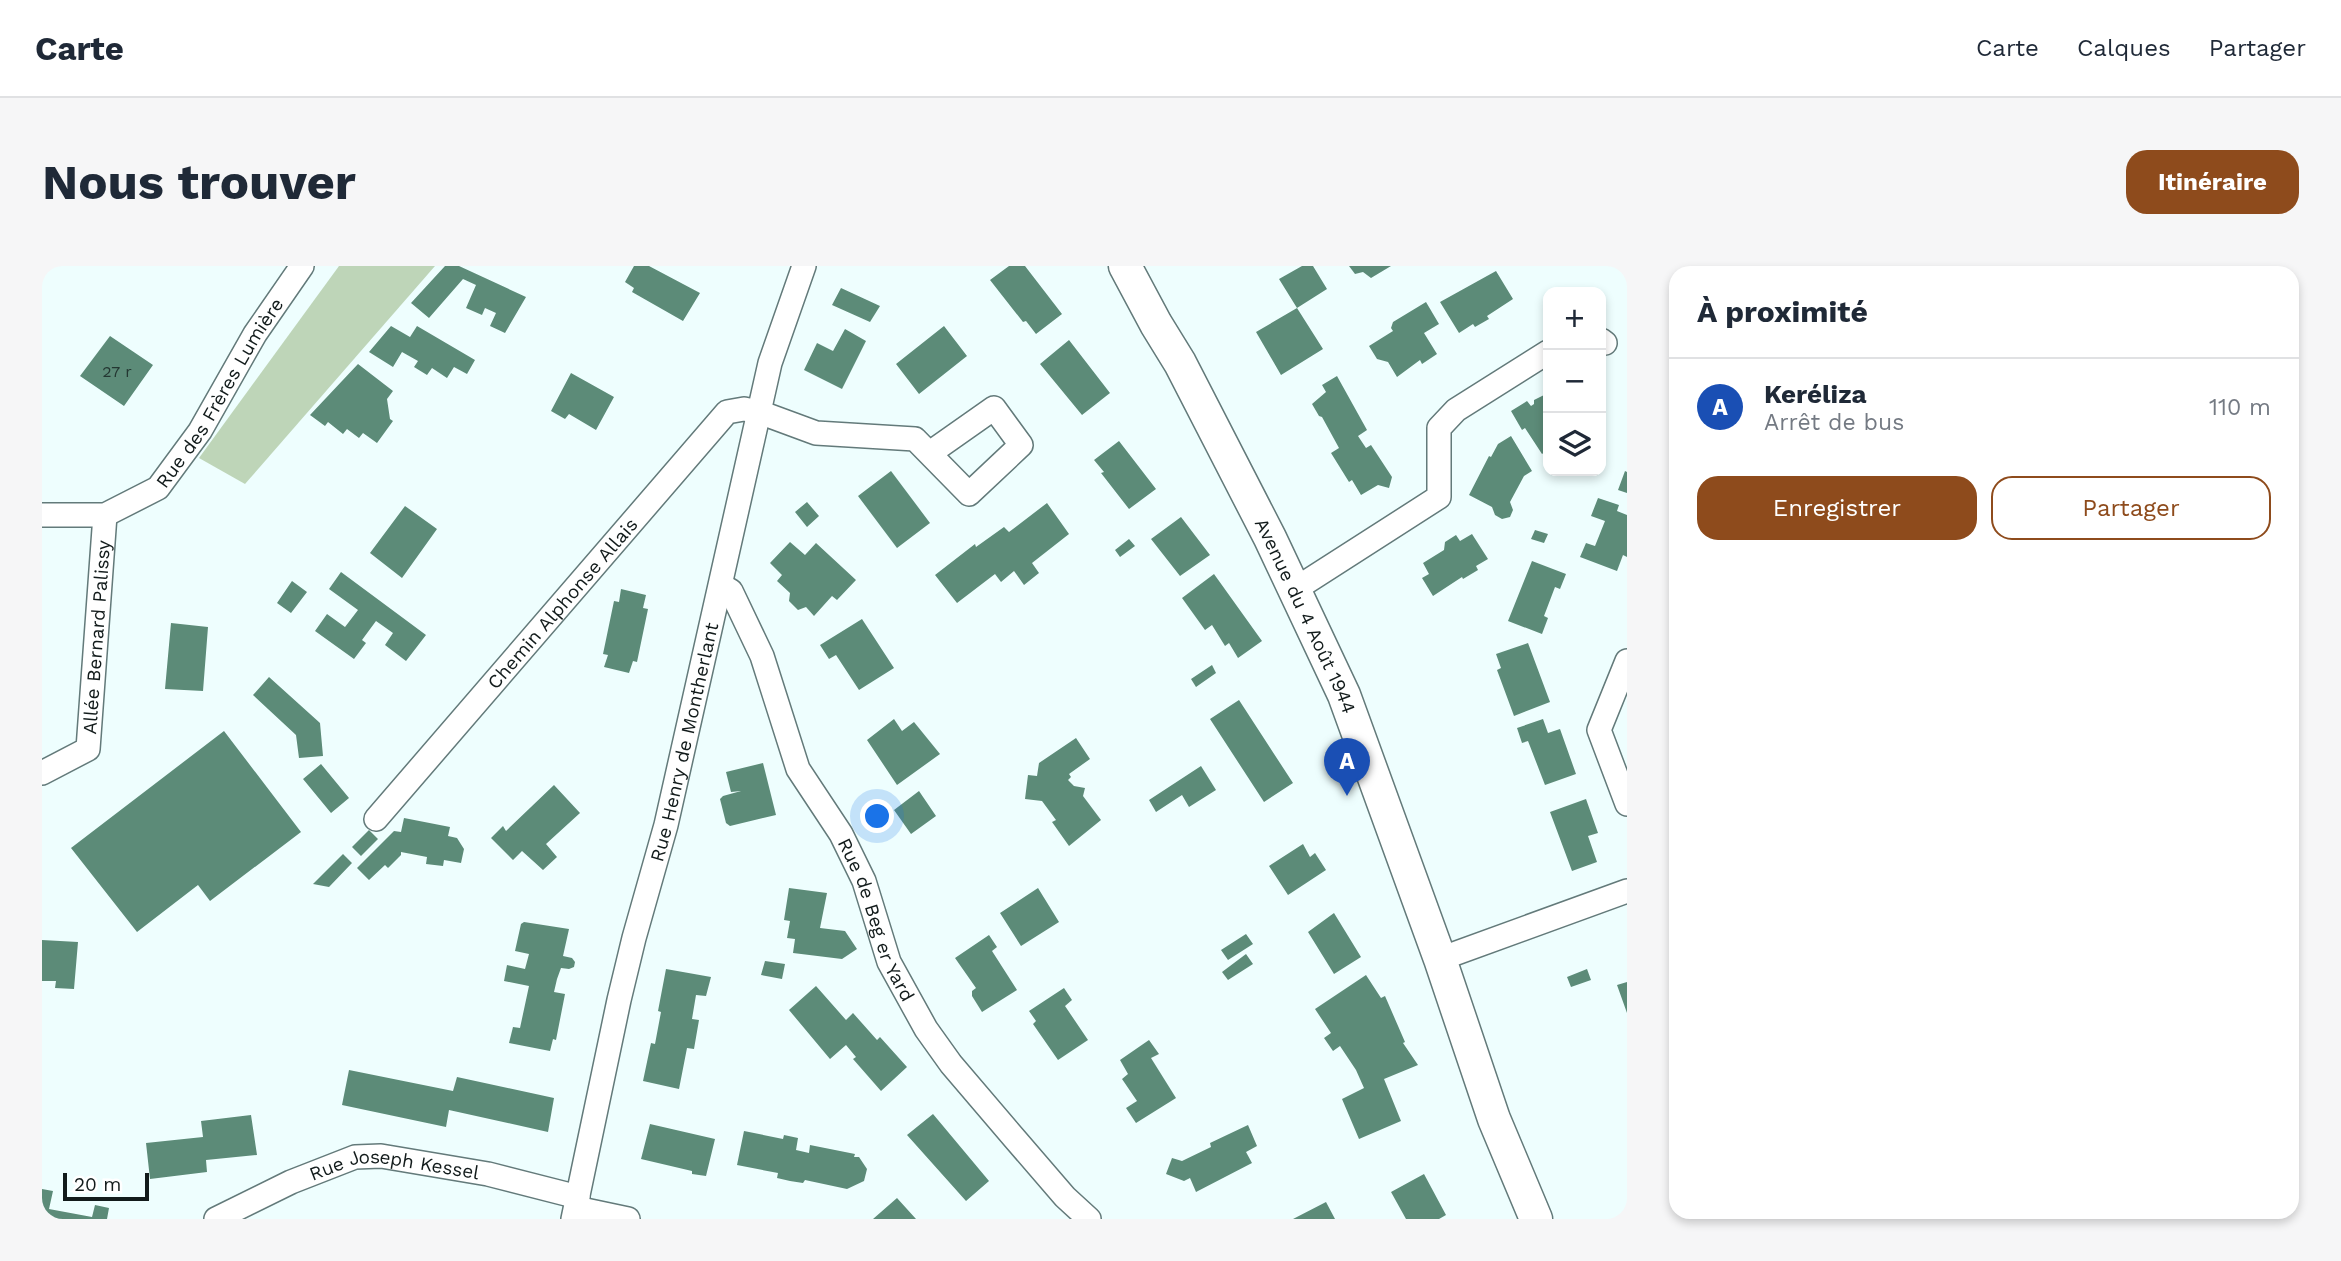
<!DOCTYPE html>
<html lang="fr">
<head>
<meta charset="utf-8">
<style>
  body { margin:0; font-family:"Work Sans",sans-serif; background:#f6f6f7; color:#1f2937 }
  .controls { position:absolute; right:21px; top:21px; display:grid; overflow:hidden; border-radius:14px; box-shadow:0 4px 10px #0003 }
  .controls button { width:63px; height:63px; display:grid; place-items:center; padding:0; border:0; border-bottom:2px solid #e0e1e3; background:#fff; color:#1f2937; font:35px sans-serif }
  .scale { position:absolute; left:21px; bottom:18px; width:86px; box-sizing:border-box; padding-left:7px; border:4px solid #121b1b; border-top:0; font-size:19px; line-height:24px; white-space:nowrap; color:#121b1b; -webkit-text-stroke:5px #fff; paint-order:stroke }
  .you { position:absolute; left:836px; top:551px; width:24px; height:24px; margin:-18px; border:5px solid #fff; border-radius:50%; background:#1a73e8; box-shadow:0 0 0 10px #1a73e833 }
  .badge { display:grid; place-items:center; width:46px; height:46px; border-radius:50%; background:#8e4b1c; color:#fff; font-size:23px; font-weight:700 }
  .pin { position:absolute; translate:-50% -58px; filter:drop-shadow(0 2px 4px #0008) }
  .pin::after { content:''; position:absolute; top:37px; width:24px; height:21px; background:inherit; clip-path:polygon(0 0,100% 0,50% 100%) }
  .list { margin:0; padding:0; list-style:none }
  h2 { display:flex; justify-content:space-between; align-items:center; height:91px; margin:0; padding:0 28px; font-size:30px }
  h2 small { font-size:23px; font-weight:400; color:#747a83 }
  .list li { display:grid; grid-template-columns:46px 1fr auto; gap:21px; align-items:center; box-sizing:border-box; height:98px; padding:0 28px; border-top:2px solid #e0e1e3 }
  .list b { display:block; font-size:26px; white-space:nowrap }
  .list p { margin:0; font-size:23px; white-space:nowrap; color:#747a83 }
  .list em { font-size:23px; font-style:normal; color:#747a83 }
  .actions { display:flex; gap:14px; padding:21px 28px }
  .actions a { flex:1; padding:16px 0; border:2px solid #8e4b1c; border-radius:21px; text-align:center; font-size:24px; color:#8e4b1c }
  .actions .main { background:#8e4b1c; color:#fff }
  .icon { flex:none; width:38px; height:38px; fill:none; stroke:currentColor; stroke-width:2; stroke-linecap:round; stroke-linejoin:round }
  .map { position:relative; flex:none; width:1585px; height:953px; overflow:hidden; border-radius:21px }
  header { display:flex; align-items:center; gap:42px; box-sizing:border-box; height:98px; padding:0 35px; background:#fff; border-bottom:2px solid #e0e1e3 }
  header strong { font-size:33px }
  nav { display:flex; gap:38px; margin-inline-start:auto; font-size:24px }
  .intro { display:flex; align-items:center; justify-content:space-between; box-sizing:border-box; height:168px; padding:0 42px }
  h1 { margin:0; font-size:49px }
  .button { padding:18px 32px; border-radius:21px; background:#8e4b1c; color:#fff; font-size:24px; font-weight:700 }
  main { display:flex; gap:42px; padding:0 42px }
  aside { flex:1; background:#fff; border-radius:21px; box-shadow:0 4px 10px #0003 }
  .map>svg:first-child { display:block }
  .green { fill:#bed5b8 }
  .building { fill:#5c8b78 }
  .lines { fill:none; stroke-linecap:round; stroke-linejoin:round }
  .street-casing { stroke:#637a7a; stroke-width:26 }
  .secondary-casing { stroke:#637a7a; stroke-width:35 }
  .street { stroke:#fff; stroke-width:23 }
  .secondary { stroke:#fff; stroke-width:32 }
  .labels { text-anchor:middle; stroke-width:5; stroke-linejoin:round; paint-order:stroke }
  .number-label { font-size:16px; fill:#243732 }
  .street-label { font-size:19px; fill:#121b1b; stroke:#fff }
</style>
</head>
<body>
<header>
<strong>Carte</strong>
<nav><a>Carte</a><a>Calques</a><a>Partager</a></nav>
</header>
<div class="intro"><h1>Nous trouver</h1><a class="button">Itinéraire</a></div>
<main>
<div class="map">
<svg width="1585" height="953" viewBox="0 0 1585 953">
  <rect width="100%" height="100%" fill="#eefefe"/>
  <path class="green" d="M 297,0 L 393,0 L 203,218 L 157,192 Z"/>
  <path class="building" d="M 403,0 L 417,0 L 484,31 L 463,67 L 448,60 L 454,47 L 443,42 L 440,49 L 424,42 L 434,19 L 421,13 L 387,52 L 369,37 Z
    M 592,0 L 607,0 L 658,27 L 641,55 L 590,26 L 592,22 L 583,16 Z
    M 967,0 L 983,0 L 1020,48 L 994,68 L 984,55 L 981,56 L 948,14 Z
    M 1260,0 L 1271,0 L 1285,23 L 1255,42 L 1281,83 L 1239,109 L 1214,66 L 1255,42 L 1237,13 Z
    M 1307,0 L 1349,0 L 1329,12 L 1321,6 L 1313,8 Z
    M 1454,5 L 1471,33 L 1445,50 L 1447,53 L 1433,61 L 1431,58 L 1417,67 L 1398,36 Z
    M 799,22 L 838,40 L 828,56 L 790,39 Z
    M 1384,36 L 1397,58 L 1382,67 L 1395,88 L 1380,98 L 1378,94 L 1355,111 L 1346,96 L 1335,93 L 1327,80 L 1351,65 L 1349,62 L 1351,56 Z
    M 349,60 L 368,71 L 375,60 L 433,94 L 425,108 L 412,101 L 405,112 L 390,102 L 385,109 L 372,101 L 376,95 L 360,86 L 351,101 L 327,86 Z
    M 902,60 L 925,90 L 877,128 L 854,98 Z
    M 803,63 L 824,75 L 800,123 L 762,104 L 775,77 L 791,85 Z
    M 68,70 L 111,99 L 82,140 L 38,110 Z
    M 1027,74 L 1068,127 L 1040,149 L 998,98 Z
    M 316,98 L 351,125 L 345,133 L 348,153 L 351,155 L 335,177 L 321,167 L 317,172 L 305,163 L 301,168 L 286,156 L 283,160 L 268,149 Z
    M 529,107 L 572,131 L 554,164 L 527,148 L 523,153 L 509,145 Z
    M 1295,110 L 1325,164 L 1316,170 L 1324,182 L 1329,179 L 1350,211 L 1347,222 L 1336,219 L 1319,229 L 1310,214 L 1307,216 L 1289,187 L 1297,182 L 1280,151 L 1277,150 L 1270,138 L 1284,126 L 1280,119 Z
    M 1506,127 L 1506,184 L 1500,188 L 1483,162 L 1480,164 L 1469,145 L 1485,135 L 1489,140 L 1492,138 L 1492,134 Z
    M 1469,170 L 1490,205 L 1482,210 L 1468,236 L 1471,244 L 1468,251 L 1460,253 L 1453,249 L 1450,241 L 1427,229 L 1447,190 L 1449,191 L 1456,178 Z
    M 1077,175 L 1114,223 L 1087,243 L 1059,207 L 1062,206 L 1052,194 Z
    M 849,205 L 888,257 L 855,282 L 816,230 Z
    M 1583,205 L 1585,206 L 1585,227 L 1576,224 Z
    M 1556,232 L 1577,239 L 1575,245 L 1585,249 L 1585,291 L 1581,289 L 1575,305 L 1538,291 L 1544,277 L 1553,280 L 1563,255 L 1549,250 Z
    M 765,236 L 777,250 L 765,261 L 753,246 Z
    M 1005,237 L 1027,268 L 990,297 L 997,307 L 982,319 L 972,305 L 959,316 L 953,308 L 915,337 L 893,309 L 933,278 L 934,281 L 962,261 L 967,266 Z
    M 363,240 L 395,263 L 360,312 L 328,287 Z
    M 1139,251 L 1168,289 L 1138,310 L 1109,273 Z
    M 1493,264 L 1506,268 L 1502,277 L 1489,273 Z
    M 1430,268 L 1446,293 L 1434,300 L 1436,304 L 1421,313 L 1420,311 L 1391,330 L 1380,312 L 1387,308 L 1381,297 L 1402,284 L 1403,276 L 1414,269 L 1418,275 Z
    M 1087,273 L 1093,280 L 1078,291 L 1073,284 Z
    M 748,276 L 763,289 L 774,277 L 814,314 L 795,334 L 790,330 L 772,350 L 764,341 L 756,344 L 747,335 L 748,327 L 735,315 L 740,309 L 728,297 Z
    M 1490,295 L 1524,308 L 1518,323 L 1513,321 L 1502,350 L 1506,352 L 1500,368 L 1466,355 Z
    M 299,306 L 384,369 L 364,395 L 343,379 L 351,367 L 334,355 L 320,374 L 324,377 L 312,393 L 273,365 L 285,348 L 303,361 L 316,344 L 287,323 Z
    M 1172,308 L 1220,375 L 1196,392 L 1187,377 L 1183,380 L 1170,359 L 1163,364 L 1140,332 Z
    M 250,315 L 265,326 L 249,347 L 235,337 Z
    M 579,323 L 604,329 L 601,342 L 606,343 L 595,396 L 591,395 L 587,407 L 562,401 L 566,389 L 561,388 L 572,335 L 577,336 Z
    M 820,353 L 852,402 L 817,424 L 794,389 L 787,393 L 778,379 Z
    M 129,357 L 166,361 L 161,425 L 123,423 Z
    M 1486,377 L 1508,436 L 1472,450 L 1455,404 L 1459,402 L 1454,388 Z
    M 1170,399 L 1174,407 L 1154,421 L 1149,413 Z
    M 227,411 L 278,457 L 281,490 L 257,492 L 254,469 L 211,429 Z
    M 1197,434 L 1251,517 L 1222,536 L 1168,453 Z
    M 852,453 L 860,465 L 872,456 L 898,488 L 855,519 L 825,474 Z
    M 1501,453 L 1506,467 L 1518,463 L 1534,508 L 1503,519 L 1486,475 L 1480,477 L 1475,462 Z
    M 182,465 L 259,566 L 168,635 L 156,619 L 95,666 L 29,582 Z
    M 1034,472 L 1048,493 L 1027,508 L 1029,511 L 1026,514 L 1032,520 L 1043,522 L 1041,530 L 1059,554 L 1027,580 L 1010,556 L 1014,554 L 1000,535 L 983,533 L 986,509 L 995,510 L 997,497 Z
    M 721,497 L 734,549 L 688,560 L 684,557 L 678,533 L 681,530 L 699,525 L 689,526 L 684,506 Z
    M 279,498 L 307,532 L 289,547 L 261,513 Z
    M 1159,500 L 1174,524 L 1147,541 L 1140,529 L 1114,546 L 1107,534 Z
    M 512,519 L 538,547 L 504,578 L 515,591 L 501,604 L 480,585 L 471,594 L 449,572 L 461,560 L 464,565 Z
    M 877,525 L 894,550 L 869,568 L 852,544 Z
    M 1544,533 L 1556,567 L 1546,570 L 1555,596 L 1530,605 L 1508,546 Z
    M 362,552 L 408,561 L 406,570 L 415,572 L 422,583 L 419,597 L 402,594 L 401,600 L 384,598 L 385,591 L 359,586 L 359,589 L 346,602 L 343,599 L 327,614 L 315,602 L 352,565 L 359,566 Z
    M 327,564 L 336,573 L 319,590 L 310,581 Z
    M 1261,578 L 1268,591 L 1273,587 L 1284,604 L 1246,629 L 1227,600 Z
    M 301,588 L 310,597 L 287,621 L 271,618 Z
    M 747,622 L 785,627 L 778,662 L 803,665 L 815,683 L 800,693 L 751,687 L 753,673 L 745,672 L 748,655 L 742,654 Z
    M 996,622 L 1017,656 L 979,680 L 958,647 Z
    M 1292,647 L 1319,691 L 1292,708 L 1266,666 Z
    M 482,656 L 527,663 L 521,690 L 530,692 L 533,696 L 532,701 L 527,703 L 519,702 L 515,713 L 512,726 L 523,728 L 514,774 L 511,773 L 508,785 L 467,777 L 471,761 L 478,762 L 487,720 L 462,715 L 465,699 L 483,703 L 487,688 L 473,685 L 479,658 Z
    M 1204,668 L 1211,678 L 1186,694 L 1179,684 Z
    M 947,669 L 955,681 L 950,685 L 975,724 L 940,746 L 930,730 L 930,725 L 934,722 L 913,692 Z
    M 0,674 L 36,676 L 32,723 L 13,722 L 14,715 L 0,715 Z
    M 1204,688 L 1211,698 L 1186,714 L 1180,706 Z
    M 723,695 L 743,698 L 740,713 L 719,709 Z
    M 624,703 L 669,711 L 664,730 L 654,729 L 650,753 L 657,754 L 652,783 L 645,782 L 637,823 L 601,815 L 609,777 L 613,778 L 619,746 L 616,745 Z
    M 1545,703 L 1549,714 L 1529,721 L 1525,711 Z
    M 1324,709 L 1339,732 L 1343,730 L 1363,776 L 1361,777 L 1376,799 L 1342,813 L 1359,855 L 1317,873 L 1300,833 L 1322,822 L 1314,804 L 1298,780 L 1291,785 L 1282,772 L 1289,767 L 1273,743 Z
    M 1585,716 L 1585,747 L 1575,719 Z
    M 774,720 L 804,754 L 811,747 L 835,774 L 838,771 L 865,801 L 839,825 L 811,793 L 814,791 L 804,779 L 788,793 L 747,744 Z
    M 1022,722 L 1030,734 L 1023,740 L 1046,774 L 1016,794 L 991,758 L 994,755 L 987,745 Z
    M 1107,774 L 1117,788 L 1109,792 L 1134,832 L 1094,857 L 1084,842 L 1095,835 L 1080,813 L 1086,808 L 1078,794 Z
    M 307,804 L 411,825 L 415,811 L 512,832 L 506,866 L 407,844 L 404,861 L 300,839 Z
    M 891,848 L 947,915 L 924,935 L 865,869 Z
    M 209,849 L 215,889 L 164,894 L 165,906 L 108,913 L 104,877 L 161,871 L 159,855 Z
    M 608,858 L 673,873 L 664,910 L 650,908 L 650,905 L 599,893 Z
    M 1206,859 L 1215,880 L 1204,886 L 1210,897 L 1154,926 L 1148,912 L 1142,915 L 1124,908 L 1130,892 L 1140,895 L 1169,881 L 1168,877 Z
    M 702,865 L 741,873 L 742,869 L 756,872 L 754,884 L 767,887 L 768,879 L 813,888 L 812,891 L 817,891 L 825,903 L 822,915 L 805,923 L 763,914 L 761,917 L 748,915 L 735,912 L 736,907 L 695,899 Z
    M 1382,908 L 1404,949 L 1397,953 L 1364,953 L 1349,926 Z
    M 0,923 L 11,925 L 7,943 L 50,951 L 53,939 L 67,942 L 65,953 L 0,953 Z
    M 855,932 L 874,953 L 831,953 Z
    M 1284,936 L 1293,953 L 1251,953 Z"/>
  <g class="lines">
    <g class="street-casing">
      <g id="street">
        <path d="M 1559,74 L 1563,77"/>
        <path id="s1" d="M 0,249 L 63,249 L 116,222 L 158,165 L 213,68 L 260,0"/>
        <path id="s2" d="M 679,319 L 689,325 L 720,390 L 756,503 L 799,568 L 822,615 L 847,696 L 884,763 L 909,798 L 973,873 L 1023,931 L 1047,953"/>
        <path d="M 1252,324 L 1397,231 L 1397,162 L 1414,144 L 1506,86"/>
        <path d="M 1585,395 L 1557,464 L 1585,538"/>
        <path id="s3" d="M 0,507 L 46,483 L 63,249"/>
        <path id="s4" d="M 334,553 L 685,146 L 702,143 L 717,146 L 774,167 L 873,173 L 927,228 L 979,179 L 952,142 L 888,187"/>
        <path d="M 1398,693 L 1585,625"/>
        <path d="M 534,942 L 586,953"/>
        <path id="s5" d="M 174,953 L 249,916 L 313,891 L 339,890 L 446,908 L 536,931"/>
        <path id="s6" d="M 531,953 L 577,734 L 592,672 L 624,559 L 728,97 L 762,0"/>
      </g>
    </g>
    <g class="secondary-casing">
      <g id="secondary">
        <path id="s7" d="M 1083,0 L 1114,58 L 1138,97 L 1228,272 L 1302,429 L 1398,693 L 1452,853 L 1494,953"/>
      </g>
    </g>
    <use href="#street" class="street"/>
    <use href="#secondary" class="secondary"/>
  </g>
  <g class="labels">
    <g class="number-label">
      <text x="75" y="111">27 r</text>
    </g>
    <g class="street-label">
      <text dy="7" stroke="none"><textPath href="#s1" startOffset="236">Rue des Frères Lumière</textPath></text>
      <text dy="7" stroke="none"><textPath href="#s4" startOffset="285">Chemin Alphonse Allais</textPath></text>
      <text dy="7" stroke="none"><textPath href="#s7" startOffset="394">Avenue du 4 Août 1944</textPath></text>
      <text dy="7" stroke="none"><textPath href="#s3" startOffset="164">Allée Bernard Palissy</textPath></text>
      <text dy="7" stroke="none"><textPath href="#s6" startOffset="490">Rue Henry de Montherlant</textPath></text>
      <text dy="7" stroke="none"><textPath href="#s2" startOffset="373">Rue de Beg er Yard</textPath></text>
      <text dy="7" stroke="none"><textPath href="#s5" startOffset="191">Rue Joseph Kessel</textPath></text>
    </g>
  </g>
</svg>
<div class="controls">
<button>+</button>
<button>−</button>
<button><svg class="icon" aria-label="layers" viewBox="0 0 24 24"><path d="M12 4l9 5-9 5-9-5zM3 14l9 5 9-5"/></svg></button>
</div>
<div class="scale">20 m</div>
<div class="you"></div>
<div class="pin badge" style="left:1305px;top:530px;background:#1a4fb4">A</div>
</div>
<aside>
<h2>À proximité<small></small></h2>
<ul class="list">
<li><span class="badge" style="background:#1a4fb4">A</span><div><b>Keréliza</b><p>Arrêt de bus</p></div><em>110 m</em></li>
</ul>
<div class="actions"><a class="main">Enregistrer</a><a>Partager</a></div>
</aside>
</main>
</body>
</html>
